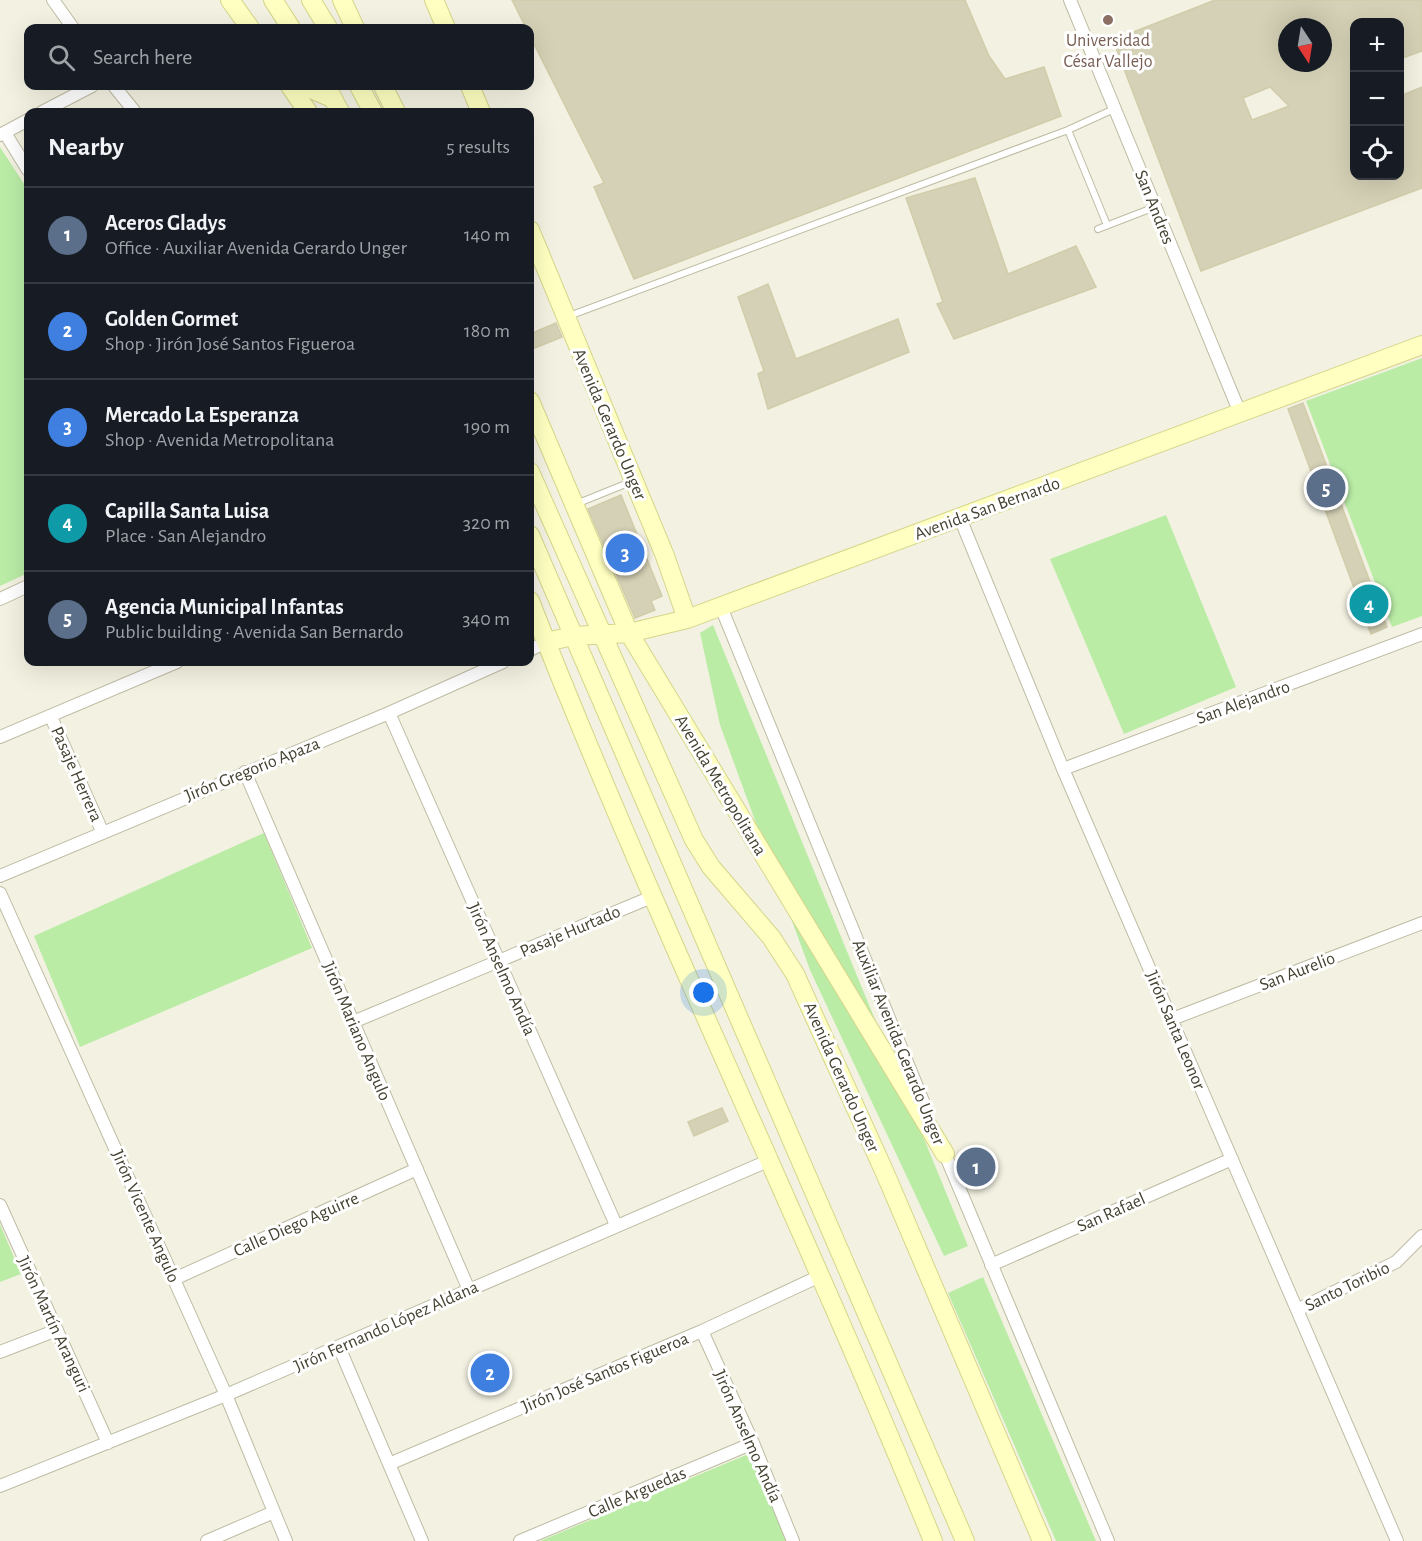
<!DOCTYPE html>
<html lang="en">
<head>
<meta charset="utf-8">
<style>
  body { margin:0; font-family:"Alegreya Sans",sans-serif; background:#242831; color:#f1f3f6 }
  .controls { position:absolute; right:18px; top:18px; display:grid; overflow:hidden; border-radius:12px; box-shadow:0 6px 24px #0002 }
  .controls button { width:54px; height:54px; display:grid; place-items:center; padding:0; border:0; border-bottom:2px solid #363941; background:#171b24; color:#f1f3f6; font:30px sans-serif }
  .compass { position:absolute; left:1278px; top:18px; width:54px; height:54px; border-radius:50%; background:#171b24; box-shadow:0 6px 24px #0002; rotate:168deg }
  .you { position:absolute; left:704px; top:993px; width:21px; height:21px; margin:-15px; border:4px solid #fff; border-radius:50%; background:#1a73e8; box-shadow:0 0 0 9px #1a73e833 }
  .badge { display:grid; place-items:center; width:39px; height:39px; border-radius:50%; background:#0b8043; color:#fff; font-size:20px; font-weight:700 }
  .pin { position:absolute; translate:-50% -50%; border:3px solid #fff; box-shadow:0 2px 6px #0006 }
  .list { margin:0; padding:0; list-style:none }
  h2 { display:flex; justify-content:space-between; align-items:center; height:78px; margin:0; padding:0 24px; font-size:26px }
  h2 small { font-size:20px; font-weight:400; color:#9ea1a6 }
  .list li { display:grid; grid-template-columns:39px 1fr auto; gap:18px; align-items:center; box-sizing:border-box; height:96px; padding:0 24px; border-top:2px solid #363941 }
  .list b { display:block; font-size:22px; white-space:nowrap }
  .list p { margin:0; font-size:20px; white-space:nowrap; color:#9ea1a6 }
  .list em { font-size:20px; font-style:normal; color:#9ea1a6 }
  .icon { flex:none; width:33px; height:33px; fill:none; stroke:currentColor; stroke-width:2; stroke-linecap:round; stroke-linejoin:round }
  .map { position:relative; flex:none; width:1422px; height:1541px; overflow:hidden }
  .search { position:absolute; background:#171b24; box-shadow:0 6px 24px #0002; left:24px; top:24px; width:510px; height:66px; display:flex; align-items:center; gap:15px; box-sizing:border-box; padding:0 21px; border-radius:12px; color:#9ea1a6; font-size:22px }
  .panel { position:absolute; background:#171b24; box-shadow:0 6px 24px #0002; left:24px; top:108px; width:510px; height:558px; border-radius:12px }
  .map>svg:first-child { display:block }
  .green { fill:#baeca6 }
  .building { fill:#d5d1b6; stroke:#d1cca9; stroke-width:1.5; fill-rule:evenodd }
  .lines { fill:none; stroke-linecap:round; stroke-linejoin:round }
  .lane-casing { stroke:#bfbca4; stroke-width:8 }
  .street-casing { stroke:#bfbca4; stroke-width:14 }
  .secondary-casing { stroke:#d5d58a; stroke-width:20 }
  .lane { stroke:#fff; stroke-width:6 }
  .street { stroke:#fff; stroke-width:12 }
  .secondary { stroke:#feffc0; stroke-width:18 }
  .education-dot { fill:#8d6e63; stroke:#fff; stroke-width:2 }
  .labels { text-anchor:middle; stroke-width:6; stroke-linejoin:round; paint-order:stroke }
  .education-label { font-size:18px; fill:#785e54; stroke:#fff }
  .street-label { font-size:18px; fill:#454232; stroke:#fff }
</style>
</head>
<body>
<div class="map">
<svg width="1422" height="1541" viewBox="0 0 1422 1541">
  <rect width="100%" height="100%" fill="#f3f2e2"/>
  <path class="green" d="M 0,147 L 28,190 L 28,573 L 0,586 Z
    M 1422,358 L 1422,616 L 1392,627 L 1306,401 Z
    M 1166,515 L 1236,687 L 1124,734 L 1050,559 Z
    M 713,625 L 968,1246 L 944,1256 L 810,970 L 720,725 L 700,633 Z
    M 264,833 L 312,948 L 80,1047 L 34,936 Z
    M 0,1224 L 21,1274 L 0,1282 Z
    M 983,1277 L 1096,1541 L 1056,1541 L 948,1293 Z
    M 751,1453 L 788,1541 L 540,1541 Z"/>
  <path class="building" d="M 512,0 L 965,0 L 989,56 L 1005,79 L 1044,67 L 1061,116 L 634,279 L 594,187 L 604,183 L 530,36 L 530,28 L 526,28 Z
    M 1215,0 L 1422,0 L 1422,51 L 1400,59 L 1400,22 L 1354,22 L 1354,176 L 1400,176 L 1400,96 L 1422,87 L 1422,188 L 1201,271 L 1113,40 ZM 1287,27 L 1323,27 L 1323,63 L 1287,63 ZM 1270,87 L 1289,106 L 1252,120 L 1243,98 Z
    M 975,178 L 1008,274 L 1076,246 L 1096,287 L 954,339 L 937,304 L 943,302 L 906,198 Z
    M 768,284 L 796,359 L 898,319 L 909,352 L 768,409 L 758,374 L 764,371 L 738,297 Z
    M 556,323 L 562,337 L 530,350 L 530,334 Z
    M 1303,403 L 1387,627 L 1371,634 L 1288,409 Z
    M 621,495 L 662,596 L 651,601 L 655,610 L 635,618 L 588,509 Z
    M 722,1108 L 728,1121 L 694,1136 L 688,1122 Z
    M 980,1147 L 994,1178 L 973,1187 L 959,1157 Z"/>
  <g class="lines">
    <g class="lane-casing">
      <path id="lane" d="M 1068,130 L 1107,225
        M 1098,229 L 1155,207
        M 569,316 L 1068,130 L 1114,109
        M 576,504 L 633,481"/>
    </g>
    <g class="street-casing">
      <path id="street" d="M 53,0 L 73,28
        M 1070,0 L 1240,413
        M 114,86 L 135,112
        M 42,112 L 92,86
        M 5,133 L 28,170
        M 0,135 L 28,120
        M 960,518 L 1063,769 L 1397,1541
        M 0,599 L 28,586
        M 721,607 L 927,1111
        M 530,650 L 546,642
        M 389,713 L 616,1225
        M 51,717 L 102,831
        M 0,737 L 177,662
        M 1063,769 L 1422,634
        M 245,772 L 469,1290
        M 0,876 L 389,713 L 503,662
        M 0,893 L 226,1395 L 286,1541
        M 1172,1019 L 1422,923
        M 353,1022 L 654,896
        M 942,1147 L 1108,1541
        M 0,1205 L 108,1443
        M 991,1265 L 1232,1159
        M 174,1279 L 417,1169
        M 1297,1310 L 1396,1262 L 1422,1236
        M 702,1331 L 753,1443 L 793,1541
        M 339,1347 L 422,1541
        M 0,1352 L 57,1330
        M 389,1464 L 702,1331 L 820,1276
        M 0,1486 L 226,1395 L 770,1160
        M 207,1541 L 274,1512
        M 520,1541 L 753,1443"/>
    </g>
    <g class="secondary-casing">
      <path id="secondary" d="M 230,0 L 250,28
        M 273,0 L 291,28
        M 311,0 L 328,28
        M 342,0 L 355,28
        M 434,0 L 446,28
        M 290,86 L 308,112
        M 304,86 L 332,98
        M 359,86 L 373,112
        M 383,86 L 396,112
        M 470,86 L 481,112
        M 327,87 L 340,112
        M 530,230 L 665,556 L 687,619
        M 530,401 L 629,633 L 945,1154
        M 530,472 L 694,840 L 711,867 L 771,937 L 795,974 L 885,1173 L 1042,1541
        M 530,535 L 965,1541
        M 530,601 C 654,918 804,1225 933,1541
        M 546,642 L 573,636 L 629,633 L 687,619 L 1422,345"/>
    </g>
    <use href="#lane" class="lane"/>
    <use href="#street" class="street"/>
    <use href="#secondary" class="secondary"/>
  </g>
  <circle class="education-dot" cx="1108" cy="20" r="6"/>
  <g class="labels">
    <g class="education-label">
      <text x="1108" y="46">Universidad<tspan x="1108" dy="21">César Vallejo</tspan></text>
    </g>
    <g class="street-label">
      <text transform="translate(1155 207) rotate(68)" y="6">San Andres</text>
      <text transform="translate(610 424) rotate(67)" y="6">Avenida Gerardo Unger</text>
      <text transform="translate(987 508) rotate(-20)" y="6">Avenida San Bernardo</text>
      <text transform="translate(1243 702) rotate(-20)" y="6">San Alejandro</text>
      <text transform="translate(252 769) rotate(-22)" y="6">Jirón Gregorio Apaza</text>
      <text transform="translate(77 774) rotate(66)" y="6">Pasaje Herrera</text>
      <text transform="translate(721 785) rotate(59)" y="6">Avenida Metropolitana</text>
      <text transform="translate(570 931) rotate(-23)" y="6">Pasaje Hurtado</text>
      <text transform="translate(502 969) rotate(66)" y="6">Jirón Anselmo Andía</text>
      <text transform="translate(1297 971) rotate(-21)" y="6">San Aurelio</text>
      <text transform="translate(1176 1030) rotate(67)" y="6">Jirón Santa Leonor</text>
      <text transform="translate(357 1031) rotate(67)" y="6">Jirón Mariano Angulo</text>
      <text transform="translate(899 1042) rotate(68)" y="6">Auxiliar Avenida Gerardo Unger</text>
      <text transform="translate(842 1077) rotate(66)" y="6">Avenida Gerardo Unger</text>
      <text transform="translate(1111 1212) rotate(-24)" y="6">San Rafael</text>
      <text transform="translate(146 1216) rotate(66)" y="6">Jirón Vicente Angulo</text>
      <text transform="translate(296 1224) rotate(-24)" y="6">Calle Diego Aguirre</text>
      <text transform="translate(1347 1286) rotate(-26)" y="6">Santo Toribio</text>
      <text transform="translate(54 1324) rotate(65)" y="6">Jirón Martín Aranguri</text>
      <text transform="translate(386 1326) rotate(-24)" y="6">Jirón Fernando López Aldana</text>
      <text transform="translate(605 1372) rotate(-23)" y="6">Jirón José Santos Figueroa</text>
      <text transform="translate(748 1436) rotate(66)" y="6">Jirón Anselmo Andía</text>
      <text transform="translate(637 1492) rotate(-23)" y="6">Calle Arguedas</text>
    </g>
  </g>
</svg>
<div class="controls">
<button>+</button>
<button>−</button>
<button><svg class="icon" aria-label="locate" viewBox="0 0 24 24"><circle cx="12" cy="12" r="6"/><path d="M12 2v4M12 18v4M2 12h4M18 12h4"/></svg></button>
</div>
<svg class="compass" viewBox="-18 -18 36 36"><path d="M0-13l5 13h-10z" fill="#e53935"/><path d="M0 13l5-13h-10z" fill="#9ea1a6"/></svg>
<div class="you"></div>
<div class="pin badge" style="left:976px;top:1167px;background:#5c6f8a">1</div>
<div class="pin badge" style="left:490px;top:1373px;background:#3f7fe0">2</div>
<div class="pin badge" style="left:625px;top:553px;background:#3f7fe0">3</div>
<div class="pin badge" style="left:1369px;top:604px;background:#0f9aa8">4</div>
<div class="pin badge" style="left:1326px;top:488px;background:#5c6f8a">5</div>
<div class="search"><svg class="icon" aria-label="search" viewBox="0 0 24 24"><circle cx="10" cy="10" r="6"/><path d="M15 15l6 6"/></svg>Search here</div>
<section class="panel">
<h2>Nearby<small>5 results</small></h2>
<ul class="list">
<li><span class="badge" style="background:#5c6f8a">1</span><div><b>Aceros Gladys</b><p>Office · Auxiliar Avenida Gerardo Unger</p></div><em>140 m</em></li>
<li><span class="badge" style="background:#3f7fe0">2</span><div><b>Golden Gormet</b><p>Shop · Jirón José Santos Figueroa</p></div><em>180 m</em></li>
<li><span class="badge" style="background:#3f7fe0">3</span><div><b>Mercado La Esperanza</b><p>Shop · Avenida Metropolitana</p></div><em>190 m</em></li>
<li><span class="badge" style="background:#0f9aa8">4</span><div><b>Capilla Santa Luisa</b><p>Place · San Alejandro</p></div><em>320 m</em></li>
<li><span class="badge" style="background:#5c6f8a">5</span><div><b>Agencia Municipal Infantas</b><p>Public building · Avenida San Bernardo</p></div><em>340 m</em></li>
</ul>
</section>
</div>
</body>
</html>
